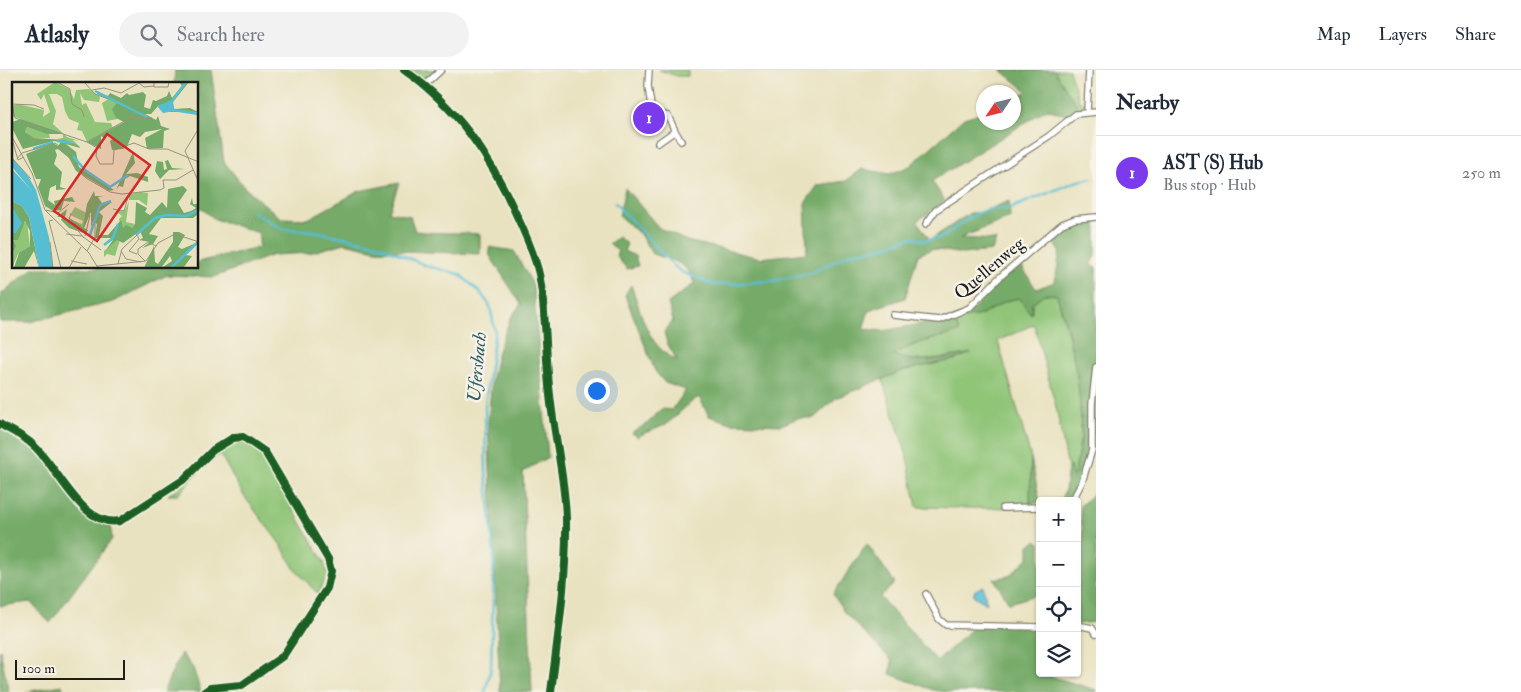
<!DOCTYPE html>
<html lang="en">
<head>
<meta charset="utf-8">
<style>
  body { margin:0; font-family:"IM FELL Double Pica",serif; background:#f2f2f3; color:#1f2937 }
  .controls { position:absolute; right:15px; bottom:15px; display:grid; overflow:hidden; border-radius:5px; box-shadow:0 1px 4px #0004 }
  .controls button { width:45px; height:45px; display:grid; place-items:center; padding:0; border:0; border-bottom:1px solid #e0e1e3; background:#fff; color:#1f2937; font:25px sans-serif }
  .compass { position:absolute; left:976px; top:15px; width:45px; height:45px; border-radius:50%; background:#fff; box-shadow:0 1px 4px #0004; rotate:235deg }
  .scale { position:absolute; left:15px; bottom:12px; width:110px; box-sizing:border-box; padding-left:5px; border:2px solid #1c1c1c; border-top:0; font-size:14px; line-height:18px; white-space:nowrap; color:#1c1c1c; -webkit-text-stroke:4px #f7f3e8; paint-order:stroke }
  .you { position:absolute; left:596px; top:320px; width:18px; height:18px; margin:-12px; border:4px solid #fff; border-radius:50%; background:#1a73e8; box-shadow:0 0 0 8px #1a73e833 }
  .badge { display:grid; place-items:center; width:32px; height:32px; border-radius:50%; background:#7c3aed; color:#fff; font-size:16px; font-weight:700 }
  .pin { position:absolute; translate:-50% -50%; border:2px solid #fff; box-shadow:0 1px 5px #0006 }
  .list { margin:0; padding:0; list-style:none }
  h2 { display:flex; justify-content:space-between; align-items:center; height:65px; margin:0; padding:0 20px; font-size:21px }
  h2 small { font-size:16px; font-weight:400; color:#747a83 }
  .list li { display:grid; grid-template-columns:32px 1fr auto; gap:15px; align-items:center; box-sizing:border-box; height:75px; padding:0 20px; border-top:1px solid #e0e1e3 }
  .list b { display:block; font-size:19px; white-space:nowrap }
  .list p { margin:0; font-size:16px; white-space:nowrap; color:#747a83 }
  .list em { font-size:16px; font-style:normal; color:#747a83 }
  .icon { flex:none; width:28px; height:28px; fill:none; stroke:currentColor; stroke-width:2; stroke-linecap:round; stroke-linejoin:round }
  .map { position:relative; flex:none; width:1096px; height:622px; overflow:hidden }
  header { display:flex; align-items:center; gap:30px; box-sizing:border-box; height:70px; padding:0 25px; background:#fff; border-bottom:1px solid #e0e1e3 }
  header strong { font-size:24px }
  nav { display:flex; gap:28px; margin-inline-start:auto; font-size:18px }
  .search { width:350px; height:45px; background:#f2f2f3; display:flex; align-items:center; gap:12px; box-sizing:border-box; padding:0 18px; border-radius:28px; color:#747a83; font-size:19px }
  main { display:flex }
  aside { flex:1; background:#fff }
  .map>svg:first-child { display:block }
  .green { fill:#90c578; stroke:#56704a }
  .forest { fill:#74aa68; stroke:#486342 }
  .water { fill:#56bed3; stroke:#396d78 }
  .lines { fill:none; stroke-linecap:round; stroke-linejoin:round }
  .stream { stroke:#56bed3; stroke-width:2.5 }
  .minor-casing { stroke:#827f6e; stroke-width:8 }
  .minor { stroke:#fff; stroke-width:5.5 }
  .cycleway-casing { stroke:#f7f3e8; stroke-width:11 }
  .cycleway { stroke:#1b5e20; stroke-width:8 }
  .labels { text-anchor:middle; stroke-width:5; stroke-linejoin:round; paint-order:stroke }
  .street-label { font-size:18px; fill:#1c1c1c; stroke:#f7f3e8 }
  .water-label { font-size:19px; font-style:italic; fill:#335d65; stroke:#f7f3e8 }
  .inset-river { fill:none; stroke:#56bed3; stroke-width:2.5 }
  .inset-road { fill:none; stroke:#97937e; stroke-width:1 }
  .view { fill:#d62828; fill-opacity:0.15; stroke:#d62828; stroke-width:2.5 }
  .inset-edge { fill:none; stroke:#1c1c1c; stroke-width:2.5 }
</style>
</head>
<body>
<header>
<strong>Atlasly</strong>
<div class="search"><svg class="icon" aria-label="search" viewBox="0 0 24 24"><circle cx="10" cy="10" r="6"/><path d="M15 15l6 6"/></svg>Search here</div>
<nav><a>Map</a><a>Layers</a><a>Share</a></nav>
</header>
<main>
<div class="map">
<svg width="1096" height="622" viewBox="0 0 1096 622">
  <rect width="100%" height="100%" fill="#f7f3e8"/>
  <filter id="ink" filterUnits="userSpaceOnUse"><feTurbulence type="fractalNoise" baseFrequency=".02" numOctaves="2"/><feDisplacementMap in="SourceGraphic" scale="10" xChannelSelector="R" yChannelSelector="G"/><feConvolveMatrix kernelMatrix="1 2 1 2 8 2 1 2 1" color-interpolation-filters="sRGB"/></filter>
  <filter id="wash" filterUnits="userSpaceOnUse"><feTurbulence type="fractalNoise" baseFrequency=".0096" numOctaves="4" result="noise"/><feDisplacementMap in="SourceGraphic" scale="20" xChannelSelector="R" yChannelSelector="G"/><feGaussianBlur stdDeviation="1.12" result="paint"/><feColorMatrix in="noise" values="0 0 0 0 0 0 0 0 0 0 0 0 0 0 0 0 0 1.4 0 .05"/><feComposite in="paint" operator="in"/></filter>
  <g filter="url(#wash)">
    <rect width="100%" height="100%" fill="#e9e2c0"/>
    <path class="green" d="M 410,0 L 437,0 L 426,10 Z
      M 659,0 L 688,0 L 688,6 L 677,6 Z
      M 1054,0 L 1069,0 L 1080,33 L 1086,32 L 1085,37 L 1079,39 Z
      M 1044,224 L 1057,225 C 1072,277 1087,331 1078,385 C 1076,392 1076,401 1073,408 L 1069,397 L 1068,398 L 1056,337 L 1034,254 L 998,271 L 1031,388 L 1030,434 C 1021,441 934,437 917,437 L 906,383 L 882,309 L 902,301 L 957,289 L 968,284 C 945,287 913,296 892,284 L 919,273 L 959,262 L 949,254 L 931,252 L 982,245 L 1006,231 L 1019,228 L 1032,243 L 1032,233 Z
      M 241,370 L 260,383 L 324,492 L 327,504 L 318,524 L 294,498 L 281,475 L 244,426 L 220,384 L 198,402 L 178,425 L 168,425 C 171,422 175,422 178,419 C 197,402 213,372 241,370 Z"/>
    <path class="forest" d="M 175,0 L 211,0 L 224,92 L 246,119 L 281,148 L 308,149 L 359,121 L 399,113 L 389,142 L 410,146 L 415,161 C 437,164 458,162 480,164 L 480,184 L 375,180 L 345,173 L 309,183 L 273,185 L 214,207 L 167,205 L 113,232 L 29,252 L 0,252 L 0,225 L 33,198 L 198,198 L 198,192 L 259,177 L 259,163 L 215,149 L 198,136 L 198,14 L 174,14 Z
      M 1001,0 L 1054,0 L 1079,39 L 1066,45 L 1047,39 L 932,111 L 945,131 L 917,151 L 930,170 L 970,143 L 980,143 L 1009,131 L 1010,148 L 960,168 L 996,170 L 992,181 L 963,184 L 932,179 L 918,185 L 905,228 L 869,240 L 863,259 L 883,261 L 931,252 L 957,255 L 959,262 L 919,273 L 893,284 C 914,296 948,288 971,283 L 957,289 L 902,301 L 836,328 L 814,348 L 798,348 L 781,355 L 731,353 L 709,346 L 699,327 C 688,333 679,344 669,352 C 661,359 647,360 638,367 L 632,363 L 648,353 L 661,339 L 672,340 L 686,320 L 665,313 L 655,301 L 625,225 L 631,215 C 642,244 647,277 677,290 L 667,273 L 664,262 L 673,251 L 668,233 L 694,214 C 690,193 670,189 652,184 L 640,164 L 619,146 L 625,118 L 659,158 L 687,171 L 760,188 L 807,183 L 805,133 L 818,115 L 846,111 L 862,99 L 890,104 L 910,96 L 964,48 L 983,42 L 984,52 L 1014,52 L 1014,29 L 1027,21 Z
      M 1096,150 L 1096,186 L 1091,195 L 1096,198 L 1096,364 L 1092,363 C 1091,388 1083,409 1071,431 L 1060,431 L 1065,420 L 1068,398 L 1070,396 L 1073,407 L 1075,404 L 1082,364 L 1078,312 L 1069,265 L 1057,225 L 1044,224 L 1032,233 L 1031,244 L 1019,228 L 1006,231 L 982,245 L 951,249 L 971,241 L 1004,207 L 1022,197 L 1036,219 L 1055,212 L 1060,181 L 1051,169 C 1062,154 1078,153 1096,150 Z
      M 618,167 L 627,174 L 624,181 L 635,186 L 638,196 L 627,199 L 616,186 L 618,181 L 609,174 Z
      M 489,177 L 514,181 L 533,215 L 548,387 L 523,402 L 532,622 L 500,622 L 488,352 L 492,307 L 498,281 L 510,249 L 521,234 L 490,186 Z
      M 0,351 L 33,374 L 86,441 L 110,453 L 112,469 L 50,553 L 30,532 L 0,536 Z
      M 1031,388 L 1040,432 L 1030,434 Z
      M 1096,421 L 1096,552 L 1077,554 L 1077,472 L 1084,471 L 1080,436 Z
      M 1036,471 L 1040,473 L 1040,524 L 1009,533 L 994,509 L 1009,506 L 1029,487 L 1029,475 Z
      M 867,474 L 895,513 L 880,527 L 937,591 L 977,554 L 1035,557 L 1040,581 L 1040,603 L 1096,620 L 1096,622 L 947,622 L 933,620 L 890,604 L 892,591 L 844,542 L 833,524 Z
      M 0,580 L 9,622 L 0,622 Z
      M 181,583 L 193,598 L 201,622 L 163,622 Z
      M 62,615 L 64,622 L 26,622 Z"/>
    <path class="water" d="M 983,516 L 987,534 L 974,526 L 974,521 Z"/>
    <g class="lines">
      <path class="stream" d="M 615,133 L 673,195 L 682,202 L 714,215 L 772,211 L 811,203 L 851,183 L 884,177 L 913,167 L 923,171 L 943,167 L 972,146 L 989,139 L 1009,139 L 1075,112 L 1091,108
        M 254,142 L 282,159 L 314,161 L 376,174 L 427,196 L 459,204 L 480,222 L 490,236 L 495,261 L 485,336 L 486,402 L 494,486 L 491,599 L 485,622"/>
    </g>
  </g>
  <g filter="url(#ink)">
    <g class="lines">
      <g class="minor-casing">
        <path id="minor" d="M 404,0 C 457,37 490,86 516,144 C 525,163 534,183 539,204 C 547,243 545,285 550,325 C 554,366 565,407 566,449 C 567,507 558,565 551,622
          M 649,0 L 648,16 L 652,42 L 668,46 L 675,61
          M 425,15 L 441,0
          M 1087,42 L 1089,0
          M 658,73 L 675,61 L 681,71
          M 926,154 L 936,140 L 1049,66 L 1076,44 L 1096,42
          M 893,245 L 939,250 L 969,238 L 1000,207 L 1062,154 L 1075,149 L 1096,147
          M 0,354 C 11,361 24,366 33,375 C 58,396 81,458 120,451 L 183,410 L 213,380 L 233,368 L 243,367 L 265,382 L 328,489 L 331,501 L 327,518 L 283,586 L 242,615 L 210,618 L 204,622
          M 1072,431 L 1082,412 L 1092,380 L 1092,334 L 1096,297
          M 1003,438 L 1040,437
          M 926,524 L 939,549 L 946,555 L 1040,557
          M 1077,555 L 1092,558 L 1096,564"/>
      </g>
      <use href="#minor" class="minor"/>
      <g class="cycleway-casing">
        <path id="cycleway" d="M 404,0 C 457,37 490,86 516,144 C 525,163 534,183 539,204 C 547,243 545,285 550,325 C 554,366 565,407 566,449 C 567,507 558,565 551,622
          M 0,354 C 11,361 24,366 33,375 C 58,396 81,458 120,451 L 183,410 L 213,380 L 233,368 L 243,367 L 265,382 L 328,489 L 331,501 L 327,518 L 283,586 L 242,615 L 210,618 L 204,622"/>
      </g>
      <use href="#cycleway" class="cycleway"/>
    </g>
  </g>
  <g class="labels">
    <g class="street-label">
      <text transform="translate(989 198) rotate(-40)" y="6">Quellenweg</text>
    </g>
    <g class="water-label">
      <text transform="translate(476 297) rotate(-85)" y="7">Ufersbach</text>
    </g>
  </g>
  <g transform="translate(12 12)">
    <rect width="186" height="186" fill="#e9e2c0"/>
    <path d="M 43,0 L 57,7 L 62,17 L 64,8 L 77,7 L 88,15 L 87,20 L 72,18 L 68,11 L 70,23 L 74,21 L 83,40 L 99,41 L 101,46 L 75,60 L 70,49 L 65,48 L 67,41 L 57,37 L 53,29 L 50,15 L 45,12 L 37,12 L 44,29 L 41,42 L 55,55 L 67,59 L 61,58 L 67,64 L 45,57 L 51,56 L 51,52 L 0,34 L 0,24 L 5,22 L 32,28 L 31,35 L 38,30 L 32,12 L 29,18 L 25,12 ZM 98,16 L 106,21 L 105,37 L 95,39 L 90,21 ZM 15,45 L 37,52 L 38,56 L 21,56 L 13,50 ZM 129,110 L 136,111 L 135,124 L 127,118 L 117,118 L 117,112 ZM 117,119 L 114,140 L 123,142 L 120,146 L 109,144 L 107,137 L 110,134 L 105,130 L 113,128 ZM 63,125 L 75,131 L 71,145 L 58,137 L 70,142 L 71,139 L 58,133 ZM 15,140 L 18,164 L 6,172 L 0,186 L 0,157 L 0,166 L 1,158 L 11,141 ZM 110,146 L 115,150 L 108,158 L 103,174 L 95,172 L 92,175 L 92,169 L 108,155 Z" fill="#90c578"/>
    <path d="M 167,0 L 177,0 L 161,20 L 162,27 L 178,26 L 186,30 L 155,30 L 147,23 L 139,32 L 133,32 L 144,38 L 146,34 L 149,44 L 158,47 L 152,49 L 151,66 L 135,67 L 133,56 L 150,47 L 133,50 L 128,55 L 120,52 L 115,65 L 111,67 L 100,68 L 98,59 L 101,56 L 95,53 L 93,57 L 89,54 L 89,67 L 75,60 L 112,40 L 104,36 L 100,27 L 105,21 L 85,12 L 85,10 L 96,14 L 98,11 L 109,16 L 115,11 L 117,13 L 131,10 L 134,13 L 132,25 L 138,27 L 141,18 L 144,19 L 155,14 L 157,9 L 160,16 L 170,4 ZM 9,37 L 52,52 L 35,52 L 15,45 L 13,50 L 22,56 L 53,58 L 67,64 L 68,66 L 54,62 L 64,70 L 67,85 L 102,108 L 97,109 L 64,89 L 57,76 L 46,67 L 43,68 L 45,73 L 42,82 L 50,90 L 48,105 L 55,107 L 44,108 L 44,103 L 38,106 L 36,118 L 43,123 L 42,119 L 60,115 L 63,120 L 52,119 L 49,128 L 41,129 L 33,124 L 26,105 L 29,97 L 24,97 L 14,72 L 41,61 L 46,64 L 49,60 L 42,59 L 11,67 L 0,46 L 0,40 ZM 121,70 L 123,81 L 114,92 L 125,91 L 136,95 L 136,100 L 118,94 L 113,97 L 111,105 L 107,104 L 104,108 ZM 156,78 L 160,86 L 173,87 L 157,88 L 148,97 L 143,89 L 145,79 L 151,80 L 152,88 L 155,87 L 153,79 ZM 171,104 L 175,108 L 166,121 L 172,131 L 179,129 L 184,126 L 178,122 L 180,116 L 181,122 L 186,122 L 186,132 L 181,136 L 149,136 L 137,152 L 146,154 L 141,162 L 130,166 L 138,160 L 127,158 L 131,156 L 128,149 L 111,161 L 105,158 L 94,168 L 101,158 L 92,163 L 101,156 L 83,156 L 85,142 L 81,139 L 79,146 L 79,130 L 72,146 L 76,148 L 74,152 L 57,146 L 49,138 L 50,135 L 45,135 L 55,127 L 53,135 L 57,140 L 60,141 L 56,135 L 71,145 L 75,122 L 82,109 L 83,114 L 86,114 L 92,115 L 86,115 L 90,121 L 100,120 L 87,130 L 91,134 L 87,153 L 96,153 L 109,138 L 111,145 L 115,143 L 120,146 L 123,142 L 124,120 L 135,126 L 133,130 L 138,133 L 150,120 L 155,126 L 156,107 ZM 0,119 L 10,124 L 17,135 L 27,186 L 22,169 L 12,186 L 2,186 L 7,171 L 18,164 L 18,149 L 13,139 L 6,158 L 1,158 L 4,164 L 1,170 ZM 161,150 L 167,150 L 173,153 L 166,165 L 170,167 L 184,161 L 173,173 L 180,174 L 172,185 L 177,186 L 151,185 L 160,179 L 158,174 L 149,186 L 132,186 L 142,164 L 143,180 L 146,182 L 161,160 Z" fill="#74aa68"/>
    <path d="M 160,18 L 163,29 L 151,31 L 145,24 ZM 0,76 L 16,94 L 24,108 L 37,155 L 41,186 L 27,186 L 17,135 L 10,124 L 0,119 L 0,87 L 20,109 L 0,85 ZM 0,125 L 10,141 L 4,151 L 1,151 Z" fill="#56bed3"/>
    <path class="inset-river" d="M 83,9 L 135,35M 160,19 L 174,0M 161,28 L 187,32M 45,59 L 60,61M 21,67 L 41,60M 61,74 L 73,88 L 98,105 L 116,93M 78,153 L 88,123 L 99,119M 124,153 L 143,136 L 154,133 L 174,134 L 187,128M 92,163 L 101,156 L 106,142M 159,186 L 186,160"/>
    <path class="inset-road" d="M 45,0 L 58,7 L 60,22 L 70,28 L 72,35M 72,0 L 83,12 L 96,17M 142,0 L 142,5 L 156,5 L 157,0M 80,8 L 92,6 L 109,11 L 127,1 L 132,5 L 142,4M 0,22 L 22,23 L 32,27M 0,24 L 3,36 L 75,60 L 116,37 L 140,36M 187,46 L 173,69 L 187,101M 0,55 L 20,91 L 33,128 L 77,171 L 86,186M 0,57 L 6,78 L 12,75M 75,60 L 85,66 L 84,74 L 88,82 L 101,82 L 102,68 L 122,61 L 137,67 L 155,67 L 187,80M 0,76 L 19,97M 5,77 L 10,71 L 43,61 L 58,73 L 64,87 L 74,96 L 98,110 L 110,112 L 148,108 L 152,106 L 151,98 L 164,98 L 181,88M 101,127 L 112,129 L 117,112M 34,128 L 46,131 L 57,122M 59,131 L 57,138 L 72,156M 41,138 L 37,139 L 49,186M 54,152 L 70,154 L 89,168M 73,154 L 78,133M 38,160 L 41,186M 75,169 L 83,155 L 83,140M 109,169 L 114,177 L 129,180M 125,172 L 117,169 L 127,157 L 125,153M 59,179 L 75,182M 133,179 L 126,172 L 126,167 L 136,160 L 144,164M 106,182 L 110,167 L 125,153M 85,184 L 134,179 L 146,161 L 163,152 L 187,160M 57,186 L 69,165"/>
    <path class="view" d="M 95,52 L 138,83 L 85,159 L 42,129 Z"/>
    <rect width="186" height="186" class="inset-edge"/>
  </g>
</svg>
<div class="controls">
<button>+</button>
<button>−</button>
<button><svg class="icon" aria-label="locate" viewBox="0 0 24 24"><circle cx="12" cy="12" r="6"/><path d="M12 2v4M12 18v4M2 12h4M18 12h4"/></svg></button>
<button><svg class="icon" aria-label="layers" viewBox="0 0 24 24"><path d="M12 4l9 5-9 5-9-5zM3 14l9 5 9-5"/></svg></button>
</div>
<svg class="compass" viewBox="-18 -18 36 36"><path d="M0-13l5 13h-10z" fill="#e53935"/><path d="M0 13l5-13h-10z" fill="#747a83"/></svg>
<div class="scale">100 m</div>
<div class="you"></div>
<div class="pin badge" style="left:649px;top:48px">1</div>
</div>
<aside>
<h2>Nearby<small></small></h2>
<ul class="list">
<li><span class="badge">1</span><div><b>AST (S) Hub</b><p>Bus stop · Hub</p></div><em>250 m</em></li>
</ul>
</aside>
</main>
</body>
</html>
